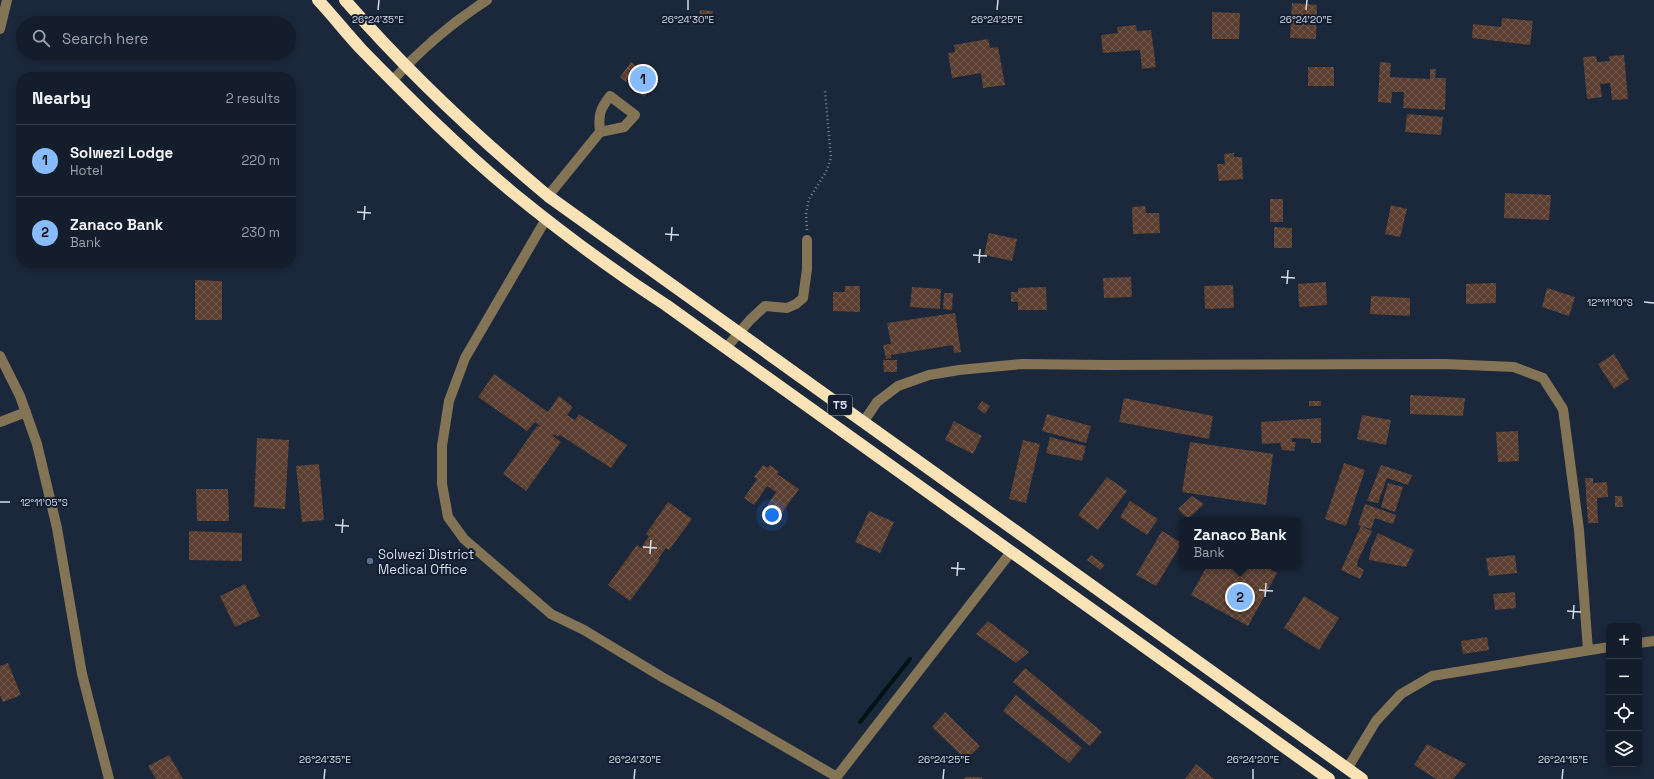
<!DOCTYPE html>
<html lang="en">
<head>
<meta charset="utf-8">
<style>
  body { margin:0; font-family:"Space Grotesk",sans-serif; background:#1d2634; color:#f1f3f6 }
  .controls { position:absolute; right:12px; bottom:12px; display:grid; overflow:hidden; border-radius:8px; box-shadow:0 2px 6px #0003 }
  .controls button { width:36px; height:36px; display:grid; place-items:center; padding:0; border:0; border-bottom:1px solid #333b48; background:#141d2c; color:#f1f3f6; font:20px sans-serif }
  .you { position:absolute; left:772px; top:515px; width:14px; height:14px; margin:-10px; border:3px solid #fff; border-radius:50%; background:#1a73e8; box-shadow:0 0 0 6px #1a73e833 }
  .badge { display:grid; place-items:center; width:26px; height:26px; border-radius:50%; background:#87bbfb; color:#111; font-size:13px; font-weight:700 }
  .pin { position:absolute; translate:-50% -50%; border:2px solid #fff; box-shadow:0 1px 4px #0006 }
  .popup { position:absolute; left:1179px; top:517px; width:122px; height:52px; box-sizing:border-box; display:grid; place-content:center; border-radius:8px; background:#141d2c; filter:drop-shadow(0 1px 3px #0005); font-size:13px; white-space:nowrap; color:#9da2a9 }
  .popup b { font-size:15px; color:#f1f3f6 }
  .popup::after { content:''; position:absolute; left:50%; top:100%; margin-left:-8px; border:8px solid transparent; border-top-color:#141d2c }
  .list { margin:0; padding:0; list-style:none }
  h2 { display:flex; justify-content:space-between; align-items:center; height:52px; margin:0; padding:0 16px; font-size:17px }
  h2 small { font-size:13px; font-weight:400; color:#9da2a9 }
  .list li { display:grid; grid-template-columns:26px 1fr auto; gap:12px; align-items:center; box-sizing:border-box; height:72px; padding:0 16px; border-top:1px solid #333b48 }
  .list b { display:block; font-size:15px; white-space:nowrap }
  .list p { margin:0; font-size:13px; white-space:nowrap; color:#9da2a9 }
  .list em { font-size:13px; font-style:normal; color:#9da2a9 }
  .icon { flex:none; width:22px; height:22px; fill:none; stroke:currentColor; stroke-width:2; stroke-linecap:round; stroke-linejoin:round }
  .map { position:relative; flex:none; width:1654px; height:779px; overflow:hidden }
  .search { position:absolute; background:#141d2c; box-shadow:0 2px 6px #0003; left:16px; top:16px; width:280px; height:44px; display:flex; align-items:center; gap:10px; box-sizing:border-box; padding:0 14px; border-radius:22px; color:#9da2a9; font-size:15px }
  .panel { position:absolute; background:#141d2c; box-shadow:0 2px 6px #0003; left:16px; top:72px; width:280px; height:196px; border-radius:16px }
  .map>svg:first-child { display:block }
  .lines { fill:none; stroke-linecap:round; stroke-linejoin:round }
  .stream { stroke:#011215; stroke-width:4 }
  .building { fill:url(#building-cross-hatch) }
  .path { stroke:#7c8696; stroke-width:2.5; stroke-dasharray:1 3; stroke-linecap:butt }
  .minor { stroke:#837455; stroke-width:10 }
  .highway { stroke:#f9e2b5; stroke-width:12 }
  .ticks { fill:none; stroke:#d5ddea; stroke-width:1.5 }
  .service-dot { fill:#5c6f8a; stroke:#121d30; stroke-width:1.5 }
  .labels { text-anchor:middle; stroke-width:4; stroke-linejoin:round; paint-order:stroke }
  .shield { fill:#121d30; stroke:#9aa3b2; stroke-width:1 }
  .shield-label { font-size:12px; font-weight:bold; fill:#d5ddea }
  .poi-label { font-size:13px; fill:#d5ddea; stroke:#121d30; text-anchor:start }
  .ticks-label { font-size:10px; text-anchor:middle; fill:#d5ddea; stroke:#121d30; stroke-width:4; stroke-linejoin:round; paint-order:stroke }
</style>
</head>
<body>
<div class="map">
<svg width="1654" height="779" viewBox="0 0 1654 779">
  <defs>
    <pattern id="building-cross-hatch" width="8" height="8" patternUnits="userSpaceOnUse"><rect width="8" height="8" fill="#5a3e30"/><path d="M0 0l8 8M0 8l8-8" fill="none" stroke="#71594e"/></pattern>
  </defs>
  <rect width="100%" height="100%" fill="#1b273b"/>
  <g class="lines">
    <path class="stream" d="M 860,722 L 910,659"/>
  </g>
  <path class="building" d="M 1292,3 L 1317,5 L 1316,39 L 1290,38 Z
    M 700,10 L 713,11 L 712,20 L 699,19 Z
    M 1212,12 L 1240,13 L 1239,39 L 1212,39 Z
    M 1502,18 L 1533,21 L 1530,45 L 1472,38 L 1473,24 L 1501,27 Z
    M 1136,25 L 1137,31 L 1151,30 L 1156,67 L 1142,69 L 1140,50 L 1103,53 L 1101,35 L 1118,33 L 1117,27 Z
    M 988,39 L 990,48 L 998,47 L 1005,85 L 983,88 L 981,73 L 952,78 L 948,53 L 955,52 L 954,45 Z
    M 1624,55 L 1628,99 L 1612,100 L 1610,83 L 1600,84 L 1602,97 L 1587,99 L 1583,57 L 1596,56 L 1597,62 L 1610,61 L 1609,56 Z
    M 631,62 L 642,72 L 646,67 L 655,74 L 650,80 L 654,84 L 644,97 L 636,90 L 641,84 L 631,76 L 626,82 L 620,77 Z
    M 1380,62 L 1391,63 L 1390,77 L 1430,79 L 1430,69 L 1436,69 L 1435,78 L 1446,78 L 1445,110 L 1403,108 L 1404,92 L 1392,92 L 1391,103 L 1378,102 Z
    M 1308,67 L 1334,67 L 1334,86 L 1308,86 Z
    M 1407,114 L 1443,117 L 1441,135 L 1405,132 Z
    M 1234,153 L 1234,157 L 1242,157 L 1243,179 L 1219,181 L 1217,164 L 1225,164 L 1224,154 Z
    M 1505,193 L 1551,195 L 1549,220 L 1504,218 Z
    M 1270,199 L 1283,199 L 1283,222 L 1270,222 Z
    M 1391,205 L 1407,209 L 1400,237 L 1385,234 Z
    M 1145,206 L 1146,213 L 1159,213 L 1160,233 L 1133,234 L 1132,207 Z
    M 1274,227 L 1292,228 L 1292,248 L 1274,248 Z
    M 989,233 L 1017,239 L 1012,261 L 984,255 Z
    M 1131,277 L 1132,297 L 1104,298 L 1103,278 Z
    M 195,280 L 222,281 L 222,320 L 195,320 Z
    M 1326,282 L 1327,305 L 1299,307 L 1298,284 Z
    M 1496,283 L 1496,303 L 1466,304 L 1466,284 Z
    M 1233,285 L 1234,308 L 1205,309 L 1204,286 Z
    M 845,286 L 860,286 L 860,312 L 833,311 L 833,292 L 845,292 Z
    M 912,287 L 941,289 L 940,309 L 910,307 Z
    M 1046,287 L 1047,310 L 1018,310 L 1018,302 L 1011,302 L 1011,292 L 1018,292 L 1018,288 Z
    M 1547,288 L 1575,297 L 1569,316 L 1542,307 Z
    M 944,293 L 953,293 L 952,310 L 943,309 Z
    M 1371,296 L 1410,298 L 1410,316 L 1370,314 Z
    M 955,313 L 961,352 L 954,353 L 953,345 L 891,355 L 891,358 L 886,359 L 883,345 L 891,344 L 887,323 Z
    M 1614,354 L 1629,379 L 1614,389 L 1598,364 Z
    M 883,360 L 897,360 L 897,372 L 884,372 Z
    M 494,374 L 548,412 L 559,396 L 573,407 L 567,415 L 575,420 L 579,414 L 627,445 L 611,468 L 560,435 L 558,437 L 554,434 L 553,436 L 561,442 L 526,491 L 503,474 L 537,426 L 541,427 L 535,422 L 527,431 L 478,397 Z
    M 1410,395 L 1465,398 L 1463,416 L 1410,414 Z
    M 1124,398 L 1213,416 L 1209,439 L 1119,422 Z
    M 982,401 L 990,406 L 985,414 L 977,408 Z
    M 1309,401 L 1321,401 L 1321,406 L 1309,406 Z
    M 1047,414 L 1091,426 L 1086,443 L 1042,431 Z
    M 1362,415 L 1391,420 L 1386,445 L 1357,439 Z
    M 1321,418 L 1321,443 L 1311,443 L 1311,439 L 1292,438 L 1292,442 L 1296,442 L 1294,451 L 1282,450 L 1280,443 L 1262,444 L 1261,422 Z
    M 954,421 L 982,436 L 973,454 L 945,440 Z
    M 1518,431 L 1519,461 L 1498,462 L 1496,432 Z
    M 1050,437 L 1086,446 L 1082,461 L 1046,453 Z
    M 257,438 L 289,440 L 285,509 L 254,507 Z
    M 1023,440 L 1040,444 L 1026,503 L 1009,499 Z
    M 1190,442 L 1273,454 L 1266,505 L 1182,492 Z
    M 1344,463 L 1365,470 L 1346,526 L 1325,519 Z
    M 319,464 L 324,520 L 302,522 L 296,466 Z
    M 763,465 L 768,468 L 770,465 L 779,472 L 777,474 L 799,489 L 779,517 L 766,508 L 776,492 L 767,486 L 754,505 L 744,498 L 757,479 L 754,477 Z
    M 1381,465 L 1412,475 L 1408,485 L 1387,478 L 1378,503 L 1367,501 Z
    M 1107,477 L 1127,491 L 1098,530 L 1078,515 Z
    M 1585,478 L 1593,478 L 1593,483 L 1607,482 L 1608,497 L 1597,498 L 1598,523 L 1588,523 Z
    M 1388,483 L 1403,487 L 1395,512 L 1381,507 Z
    M 196,489 L 228,489 L 229,521 L 197,521 Z
    M 1192,496 L 1204,504 L 1188,519 L 1178,509 Z
    M 1615,496 L 1622,496 L 1623,507 L 1615,507 Z
    M 1130,501 L 1158,519 L 1147,535 L 1120,517 Z
    M 668,502 L 692,519 L 669,550 L 666,548 L 658,559 L 660,560 L 630,601 L 608,585 L 637,545 L 641,548 L 649,536 L 646,534 Z
    M 1365,504 L 1396,515 L 1393,524 L 1375,518 L 1371,529 L 1358,525 Z
    M 869,511 L 894,522 L 880,553 L 855,542 Z
    M 1361,526 L 1372,531 L 1358,560 L 1357,566 L 1364,570 L 1360,579 L 1341,570 Z
    M 189,531 L 242,533 L 242,561 L 189,560 Z
    M 1162,531 L 1182,543 L 1156,586 L 1136,575 Z
    M 1378,533 L 1414,550 L 1406,567 L 1369,560 L 1371,549 Z
    M 1091,555 L 1105,565 L 1100,570 L 1087,560 Z
    M 1515,555 L 1517,573 L 1489,576 L 1486,558 Z
    M 1207,566 L 1265,566 L 1277,573 L 1248,626 L 1191,595 Z
    M 245,584 L 260,616 L 235,627 L 220,596 Z
    M 1515,592 L 1516,608 L 1495,610 L 1493,594 Z
    M 1304,596 L 1339,618 L 1319,650 L 1284,628 Z
    M 988,621 L 1029,652 L 1016,663 L 976,634 Z
    M 1487,637 L 1489,650 L 1463,654 L 1461,641 Z
    M 8,663 L 21,695 L 3,702 L 0,695 L 0,666 Z
    M 1025,668 L 1102,732 L 1090,746 L 1013,682 Z
    M 1016,695 L 1082,748 L 1069,763 L 1003,711 Z
    M 945,712 L 980,746 L 966,760 L 932,727 Z
    M 1427,744 L 1466,764 L 1453,779 L 1436,779 L 1414,765 Z
    M 169,755 L 183,779 L 156,779 L 148,766 Z
    M 1196,764 L 1214,779 L 1185,779 Z
    M 965,777 L 982,777 L 982,779 L 965,779 Z"/>
  <g class="lines">
    <path class="path" d="M 807,230 L 806,214 L 809,199 L 826,172 L 831,158 L 825,91"/>
    <path class="minor" d="M 0,29 L 7,0
      M 393,80 C 420,50 453,22 487,0
      M 548,196 L 600,132 L 624,127 L 635,115 L 610,96 C 600,109 598,115 600,132
      M 546,219 L 465,358 L 449,401 L 442,446 L 442,484 L 448,517 L 464,539 L 551,614 L 584,630 L 662,677 L 718,708 L 837,777
      M 726,348 L 750,320 L 765,306 L 787,308 L 796,304 L 803,298 L 807,269 L 807,240
      M 0,356 L 20,396 L 37,444 L 57,528 L 82,674 L 109,779
      M 864,421 L 877,402 L 898,386 L 929,375 L 959,370 L 1022,364 L 1105,365 L 1445,364 L 1514,367 L 1543,378 L 1563,409 L 1579,530 L 1588,650
      M 0,422 L 26,412
      M 1639,643 L 1654,641
      M 1347,769 L 1376,721 L 1401,694 L 1432,676 L 1609,647
      M 835,779 L 1011,552"/>
    <path class="highway" d="M 318,0 C 333,16 347,34 362,50 C 410,99 459,148 512,192 C 561,232 612,270 666,305 L 1329,779
      M 345,0 C 407,71 476,136 548,196 L 1362,779"/>
  </g>
  <path class="ticks" d="M 378,10 L 379,0M 688,10 L 688,0M 997,10 L 998,0M 1306,10 L 1307,0M 357,212 L 371,213M 364,220 L 365,206M 665,234 L 679,235M 671,241 L 672,227M 973,255 L 987,256M 979,263 L 980,249M 1281,277 L 1295,278M 1287,284 L 1288,270M 1644,302 L 1654,303M 0,502 L 10,502M 335,525 L 349,526M 342,533 L 343,519M 643,547 L 657,548M 650,554 L 651,540M 951,568 L 965,569M 957,576 L 958,562M 1259,590 L 1273,591M 1265,597 L 1266,583M 1567,611 L 1581,612M 1573,619 L 1574,605M 324,779 L 325,769M 634,779 L 635,769M 943,779 L 944,769M 1253,779 L 1253,769M 1562,779 L 1563,769"/>
  <circle class="service-dot" cx="370" cy="561" r="4"/>
  <g class="labels">
    <rect class="shield" x="828" y="395" width="24" height="20" rx="3"/>
    <g class="shield-label">
      <text x="840" y="409">T5</text>
    </g>
    <g class="poi-label">
      <text x="378" y="559">Solwezi District<tspan x="378" dy="15">Medical Office</tspan></text>
    </g>
  </g>
  <g class="ticks-label">
    <text x="378" y="23">26°24'35"E</text>
    <text x="688" y="23">26°24'30"E</text>
    <text x="997" y="23">26°24'25"E</text>
    <text x="1306" y="23">26°24'20"E</text>
    <text x="1610" y="306">12°11'10"S</text>
    <text x="44" y="506">12°11'05"S</text>
    <text x="325" y="763">26°24'35"E</text>
    <text x="635" y="763">26°24'30"E</text>
    <text x="944" y="763">26°24'25"E</text>
    <text x="1253" y="763">26°24'20"E</text>
    <text x="1563" y="763">26°24'15"E</text>
  </g>
</svg>
<div class="controls">
<button>+</button>
<button>−</button>
<button><svg class="icon" aria-label="locate" viewBox="0 0 24 24"><circle cx="12" cy="12" r="6"/><path d="M12 2v4M12 18v4M2 12h4M18 12h4"/></svg></button>
<button><svg class="icon" aria-label="layers" viewBox="0 0 24 24"><path d="M12 4l9 5-9 5-9-5zM3 14l9 5 9-5"/></svg></button>
</div>
<div class="you"></div>
<div class="pin badge" style="left:643px;top:79px">1</div>
<div class="pin badge" style="left:1240px;top:597px">2</div>
<div class="popup"><b>Zanaco Bank</b>Bank</div>
<div class="search"><svg class="icon" aria-label="search" viewBox="0 0 24 24"><circle cx="10" cy="10" r="6"/><path d="M15 15l6 6"/></svg>Search here</div>
<section class="panel">
<h2>Nearby<small>2 results</small></h2>
<ul class="list">
<li><span class="badge">1</span><div><b>Solwezi Lodge</b><p>Hotel</p></div><em>220 m</em></li>
<li><span class="badge">2</span><div><b>Zanaco Bank</b><p>Bank</p></div><em>230 m</em></li>
</ul>
</section>
</div>
</body>
</html>
